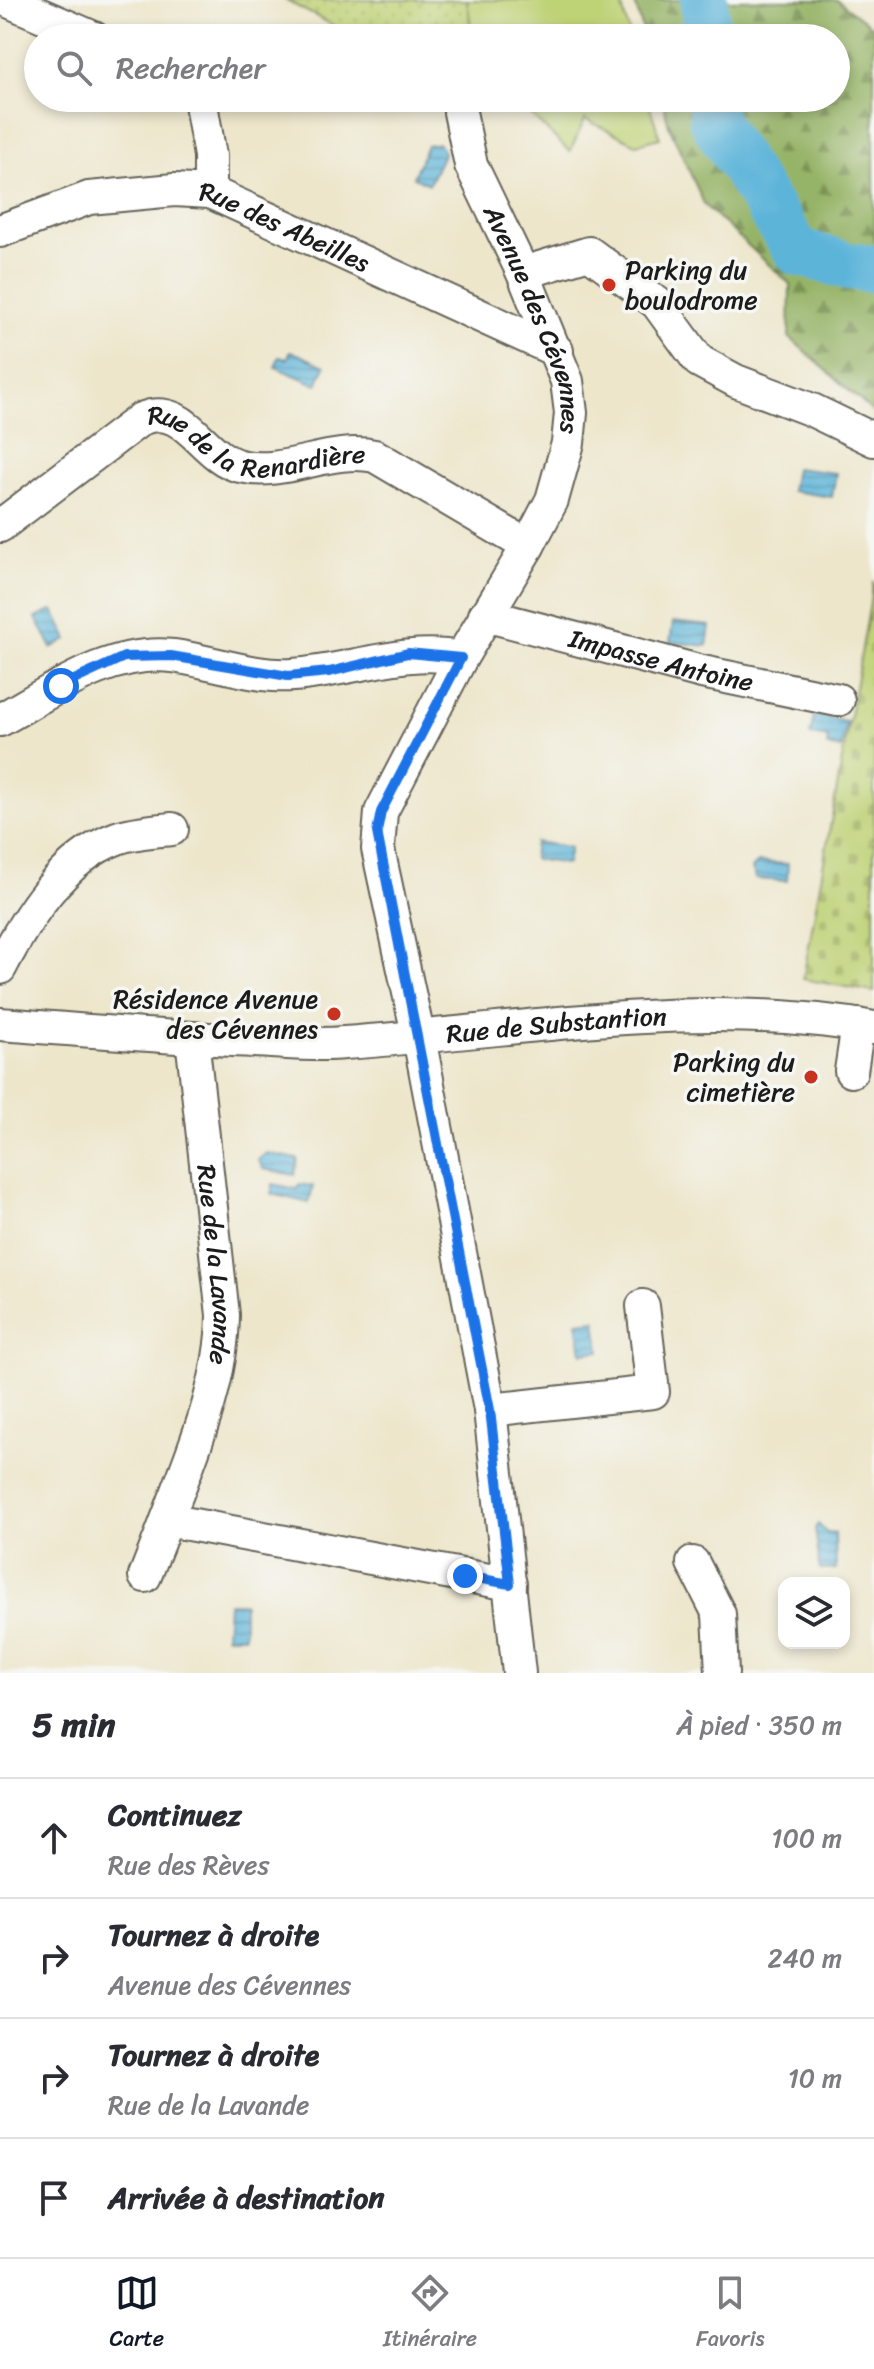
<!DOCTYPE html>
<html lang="fr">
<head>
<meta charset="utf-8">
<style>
  body { margin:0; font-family:Sriracha,sans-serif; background:#f7f7f7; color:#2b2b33 }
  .controls { position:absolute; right:24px; bottom:24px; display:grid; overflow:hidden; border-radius:16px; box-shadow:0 4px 12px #0003 }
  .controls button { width:72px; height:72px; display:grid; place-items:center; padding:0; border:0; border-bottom:2px solid #e1e1e2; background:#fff; color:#2b2b33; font:40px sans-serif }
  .stop { position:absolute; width:24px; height:24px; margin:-18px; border:6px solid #1a73e8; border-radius:50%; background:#fff }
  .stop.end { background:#1a73e8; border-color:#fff; box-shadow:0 2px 8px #0008 }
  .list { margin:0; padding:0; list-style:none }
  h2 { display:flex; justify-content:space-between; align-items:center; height:104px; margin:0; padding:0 32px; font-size:34px }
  h2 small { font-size:26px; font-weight:400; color:#7c7c81 }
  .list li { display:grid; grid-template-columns:52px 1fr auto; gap:24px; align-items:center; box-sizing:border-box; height:120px; padding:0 32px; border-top:2px solid #e1e1e2 }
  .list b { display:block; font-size:30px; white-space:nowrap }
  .list p { margin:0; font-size:26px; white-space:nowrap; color:#7c7c81 }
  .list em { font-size:26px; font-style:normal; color:#7c7c81 }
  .icon { flex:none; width:44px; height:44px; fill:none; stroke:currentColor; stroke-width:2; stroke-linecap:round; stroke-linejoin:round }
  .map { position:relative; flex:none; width:874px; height:1673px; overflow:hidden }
  .search { position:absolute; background:#fff; box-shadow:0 4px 12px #0003; left:24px; right:24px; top:24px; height:88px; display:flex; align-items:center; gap:20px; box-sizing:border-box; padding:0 28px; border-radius:44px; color:#7c7c81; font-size:30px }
  .sheet { height:584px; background:#fff }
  nav { display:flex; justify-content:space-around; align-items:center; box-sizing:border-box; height:112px; border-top:2px solid #e1e1e2; background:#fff; font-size:22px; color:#7c7c81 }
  nav a { display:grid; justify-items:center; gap:4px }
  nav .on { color:#111827 }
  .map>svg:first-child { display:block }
  .grass { fill:url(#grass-dots); stroke:#6d7749; stroke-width:2 }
  .forest { fill:url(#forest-firs); stroke:#596842; stroke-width:2 }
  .cemetery { fill:url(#cemetery-stones); stroke:#6d7749; stroke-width:2 }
  .park { fill:#bed276; stroke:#6d7749; stroke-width:2 }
  .water { fill:url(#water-rules); stroke:#3c687a; stroke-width:2 }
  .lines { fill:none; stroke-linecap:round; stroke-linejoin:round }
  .river { stroke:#5cb4d9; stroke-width:48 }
  .minor-casing { stroke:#656359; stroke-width:36 }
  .minor { stroke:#fff; stroke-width:32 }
  .route { stroke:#1a73e8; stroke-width:10 }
  .poi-dot { fill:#c8321e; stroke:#f6f6f2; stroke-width:3 }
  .labels { text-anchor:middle; stroke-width:7; stroke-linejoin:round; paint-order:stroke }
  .street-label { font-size:26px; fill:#1c1c1c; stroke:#f6f6f2 }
  .poi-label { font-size:26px; fill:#1c1c1c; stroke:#f6f6f2; text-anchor:end }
</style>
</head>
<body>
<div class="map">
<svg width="874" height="1673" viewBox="0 0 874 1673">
  <defs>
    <pattern id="grass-dots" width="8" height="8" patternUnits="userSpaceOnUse" patternTransform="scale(2)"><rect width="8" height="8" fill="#bed276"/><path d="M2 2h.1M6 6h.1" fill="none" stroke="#a3b466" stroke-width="1.8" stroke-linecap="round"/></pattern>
    <pattern id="forest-firs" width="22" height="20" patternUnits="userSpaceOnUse" patternTransform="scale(2)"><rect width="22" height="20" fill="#96b467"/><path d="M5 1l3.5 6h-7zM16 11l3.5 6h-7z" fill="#7a9254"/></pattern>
    <pattern id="cemetery-stones" width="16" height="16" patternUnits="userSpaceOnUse" patternTransform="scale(2)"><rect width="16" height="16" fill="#bed276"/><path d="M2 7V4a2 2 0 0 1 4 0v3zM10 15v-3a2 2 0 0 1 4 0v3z" fill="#a3b466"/></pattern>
    <pattern id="water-rules" width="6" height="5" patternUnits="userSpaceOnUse" patternTransform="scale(2)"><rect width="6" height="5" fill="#5cb4d9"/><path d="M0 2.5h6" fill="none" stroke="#4b92af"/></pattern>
  </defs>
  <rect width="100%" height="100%" fill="#f6f6f2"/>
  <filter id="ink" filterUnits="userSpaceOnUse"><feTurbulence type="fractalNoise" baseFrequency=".0125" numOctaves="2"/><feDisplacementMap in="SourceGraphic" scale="16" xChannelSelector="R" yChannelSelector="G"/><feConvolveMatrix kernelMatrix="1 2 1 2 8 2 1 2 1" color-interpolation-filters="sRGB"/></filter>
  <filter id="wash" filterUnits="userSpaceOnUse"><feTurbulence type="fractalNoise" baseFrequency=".006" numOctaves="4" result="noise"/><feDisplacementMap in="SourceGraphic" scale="32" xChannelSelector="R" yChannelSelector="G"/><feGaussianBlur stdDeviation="1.8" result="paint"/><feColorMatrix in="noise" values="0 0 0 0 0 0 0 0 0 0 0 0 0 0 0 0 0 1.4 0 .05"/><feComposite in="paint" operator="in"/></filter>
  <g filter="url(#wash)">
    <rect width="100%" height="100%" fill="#ede6cb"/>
    <path class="grass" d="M 285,0 L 467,0 L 473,38 L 357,38 Z"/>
    <path class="forest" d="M 634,0 L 837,0 L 874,28 L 874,413 L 789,337 L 790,284 L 705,206 L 669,126 L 662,98 L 836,98 L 836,38 L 645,38 Z"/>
    <path class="cemetery" d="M 874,581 L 874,992 L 803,979 Z"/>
    <path class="park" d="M 467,0 L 620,0 L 631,38 L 473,38 Z
      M 494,98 L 647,98 L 660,138 L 636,144 L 585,119 L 570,152 L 523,108 Z"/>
    <path class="water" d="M 438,143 L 444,152 L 429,184 L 413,177 L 427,145 Z
      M 291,351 L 325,366 L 317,385 L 275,367 L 279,357 L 287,359 Z
      M 795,468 L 836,473 L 832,497 L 791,491 Z
      M 53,610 L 68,639 L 52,648 L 36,618 Z
      M 673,622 L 710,626 L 707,646 L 670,642 Z
      M 814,715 L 847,722 L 841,749 L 827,746 L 828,738 L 810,735 Z
      M 535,842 L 570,847 L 567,864 L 533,859 Z
      M 758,862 L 788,864 L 787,881 L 756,879 L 752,869 Z
      M 266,1153 L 298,1159 L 295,1175 L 263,1169 L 258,1160 Z
      M 273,1184 L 297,1189 L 299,1184 L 313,1186 L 309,1203 L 271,1194 Z
      M 596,1320 L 600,1351 L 582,1353 L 577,1322 Z
      M 818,1524 L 827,1533 L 835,1533 L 836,1569 L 820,1570 L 815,1528 Z
      M 228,1603 L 244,1603 L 244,1636 L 226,1636 Z"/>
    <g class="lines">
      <path class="river" d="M 704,0 L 707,38
        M 712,98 L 713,121 L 798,252 L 848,266 L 874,269"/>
    </g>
  </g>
  <g filter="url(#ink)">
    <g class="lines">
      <g class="minor-casing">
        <g id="minor">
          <path d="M 6,0 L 94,38"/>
          <path d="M 200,98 L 210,156 L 210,192"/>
          <path id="s1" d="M 460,112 L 471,165 L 523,273 L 567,381 L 571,413 L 568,443 L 552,500 L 528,546 L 461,658 L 381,812 L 378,849 L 422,1053 L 490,1410 L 519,1673"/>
          <path id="s2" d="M 0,231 L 89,198 L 174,190 L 210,192 L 557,351"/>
          <path d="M 523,273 L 589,253 L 657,303 L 699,361 L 736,381 L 812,410 L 874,440"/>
          <path id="s3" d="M 0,526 L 141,419 C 186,400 201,457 240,466 C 285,477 330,446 375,456 L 528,546"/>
          <path id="s4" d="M 485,615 L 702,672 L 838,700"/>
          <path d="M 0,720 C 54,690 110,649 173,656 C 212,661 255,678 293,675 C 351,671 403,647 461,658"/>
          <path d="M 0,968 C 25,920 62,858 117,838 C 134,832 153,831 172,829"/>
          <path id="s5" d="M 0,1024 C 84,1030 169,1038 253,1041 C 283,1042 314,1046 344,1043 C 519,1031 700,996 874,1028"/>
          <path id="s6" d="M 192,1038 L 223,1315 C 222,1386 192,1453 167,1520 L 510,1584"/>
          <path d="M 851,1071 L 858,1025"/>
          <path d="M 490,1410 L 653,1392 L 643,1306"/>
          <path d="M 693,1563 L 719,1614 L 722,1673"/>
          <path d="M 145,1576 L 167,1520"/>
        </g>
      </g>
      <use href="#minor" class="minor"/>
    </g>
  </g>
  <g class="lines" filter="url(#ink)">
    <path class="route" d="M 61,686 L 124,657 L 171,656 L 288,676 L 329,672 L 408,653 L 461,658 L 381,812 L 377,832 L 490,1410 L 510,1584 L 465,1576"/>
  </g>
  <g class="poi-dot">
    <circle cx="609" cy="285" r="8"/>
    <circle cx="334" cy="1014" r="8"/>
    <circle cx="811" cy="1077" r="8"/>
  </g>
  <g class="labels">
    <g class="street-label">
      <text dy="9" stroke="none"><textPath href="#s2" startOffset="298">Rue des Abeilles</textPath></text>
      <text dy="9" stroke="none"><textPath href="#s1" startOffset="222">Avenue des Cévennes</textPath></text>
      <text dy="9" stroke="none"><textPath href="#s3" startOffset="302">Rue de la Renardière</textPath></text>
      <text dy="9" stroke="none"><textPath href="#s4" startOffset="182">Impasse Antoine</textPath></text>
      <text dy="9" stroke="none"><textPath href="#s5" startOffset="558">Rue de Substantion</textPath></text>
      <text dy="9" stroke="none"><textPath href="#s6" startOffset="228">Rue de la Lavande</textPath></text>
    </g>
    <g class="poi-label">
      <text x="625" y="279" text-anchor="start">Parking du<tspan x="625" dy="30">boulodrome</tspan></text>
      <text x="318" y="1008">Résidence Avenue<tspan x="318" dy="30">des Cévennes</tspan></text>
      <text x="795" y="1071">Parking du<tspan x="795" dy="30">cimetière</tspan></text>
    </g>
  </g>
</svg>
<div class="controls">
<button><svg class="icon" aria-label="layers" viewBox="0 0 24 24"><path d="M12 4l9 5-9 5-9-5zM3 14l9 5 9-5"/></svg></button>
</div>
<div class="stop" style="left:61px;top:686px"></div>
<div class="stop end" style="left:465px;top:1576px"></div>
<div class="search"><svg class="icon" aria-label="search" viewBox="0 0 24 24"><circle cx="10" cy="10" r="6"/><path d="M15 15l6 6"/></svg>Rechercher</div>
</div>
<section class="sheet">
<h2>5 min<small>À pied · 350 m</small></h2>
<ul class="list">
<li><svg class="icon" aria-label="ahead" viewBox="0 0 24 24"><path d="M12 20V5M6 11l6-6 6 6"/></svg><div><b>Continuez</b><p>Rue des Rèves</p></div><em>100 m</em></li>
<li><svg class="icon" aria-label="right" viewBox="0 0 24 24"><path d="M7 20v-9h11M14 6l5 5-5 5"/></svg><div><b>Tournez à droite</b><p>Avenue des Cévennes</p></div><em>240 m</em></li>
<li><svg class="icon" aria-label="right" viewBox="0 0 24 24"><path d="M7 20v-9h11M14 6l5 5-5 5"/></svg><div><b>Tournez à droite</b><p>Rue de la Lavande</p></div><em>10 m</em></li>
<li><svg class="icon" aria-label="arrive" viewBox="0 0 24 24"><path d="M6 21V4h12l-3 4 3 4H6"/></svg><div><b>Arrivée à destination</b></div></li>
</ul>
</section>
<nav>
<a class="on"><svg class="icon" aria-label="map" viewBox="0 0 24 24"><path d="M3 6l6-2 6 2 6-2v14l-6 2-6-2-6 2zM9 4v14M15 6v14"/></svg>Carte</a>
<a><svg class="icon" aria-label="directions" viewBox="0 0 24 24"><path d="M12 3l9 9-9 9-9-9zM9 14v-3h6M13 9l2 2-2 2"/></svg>Itinéraire</a>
<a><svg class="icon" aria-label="saved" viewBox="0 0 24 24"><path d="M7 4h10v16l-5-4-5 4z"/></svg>Favoris</a>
</nav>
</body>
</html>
